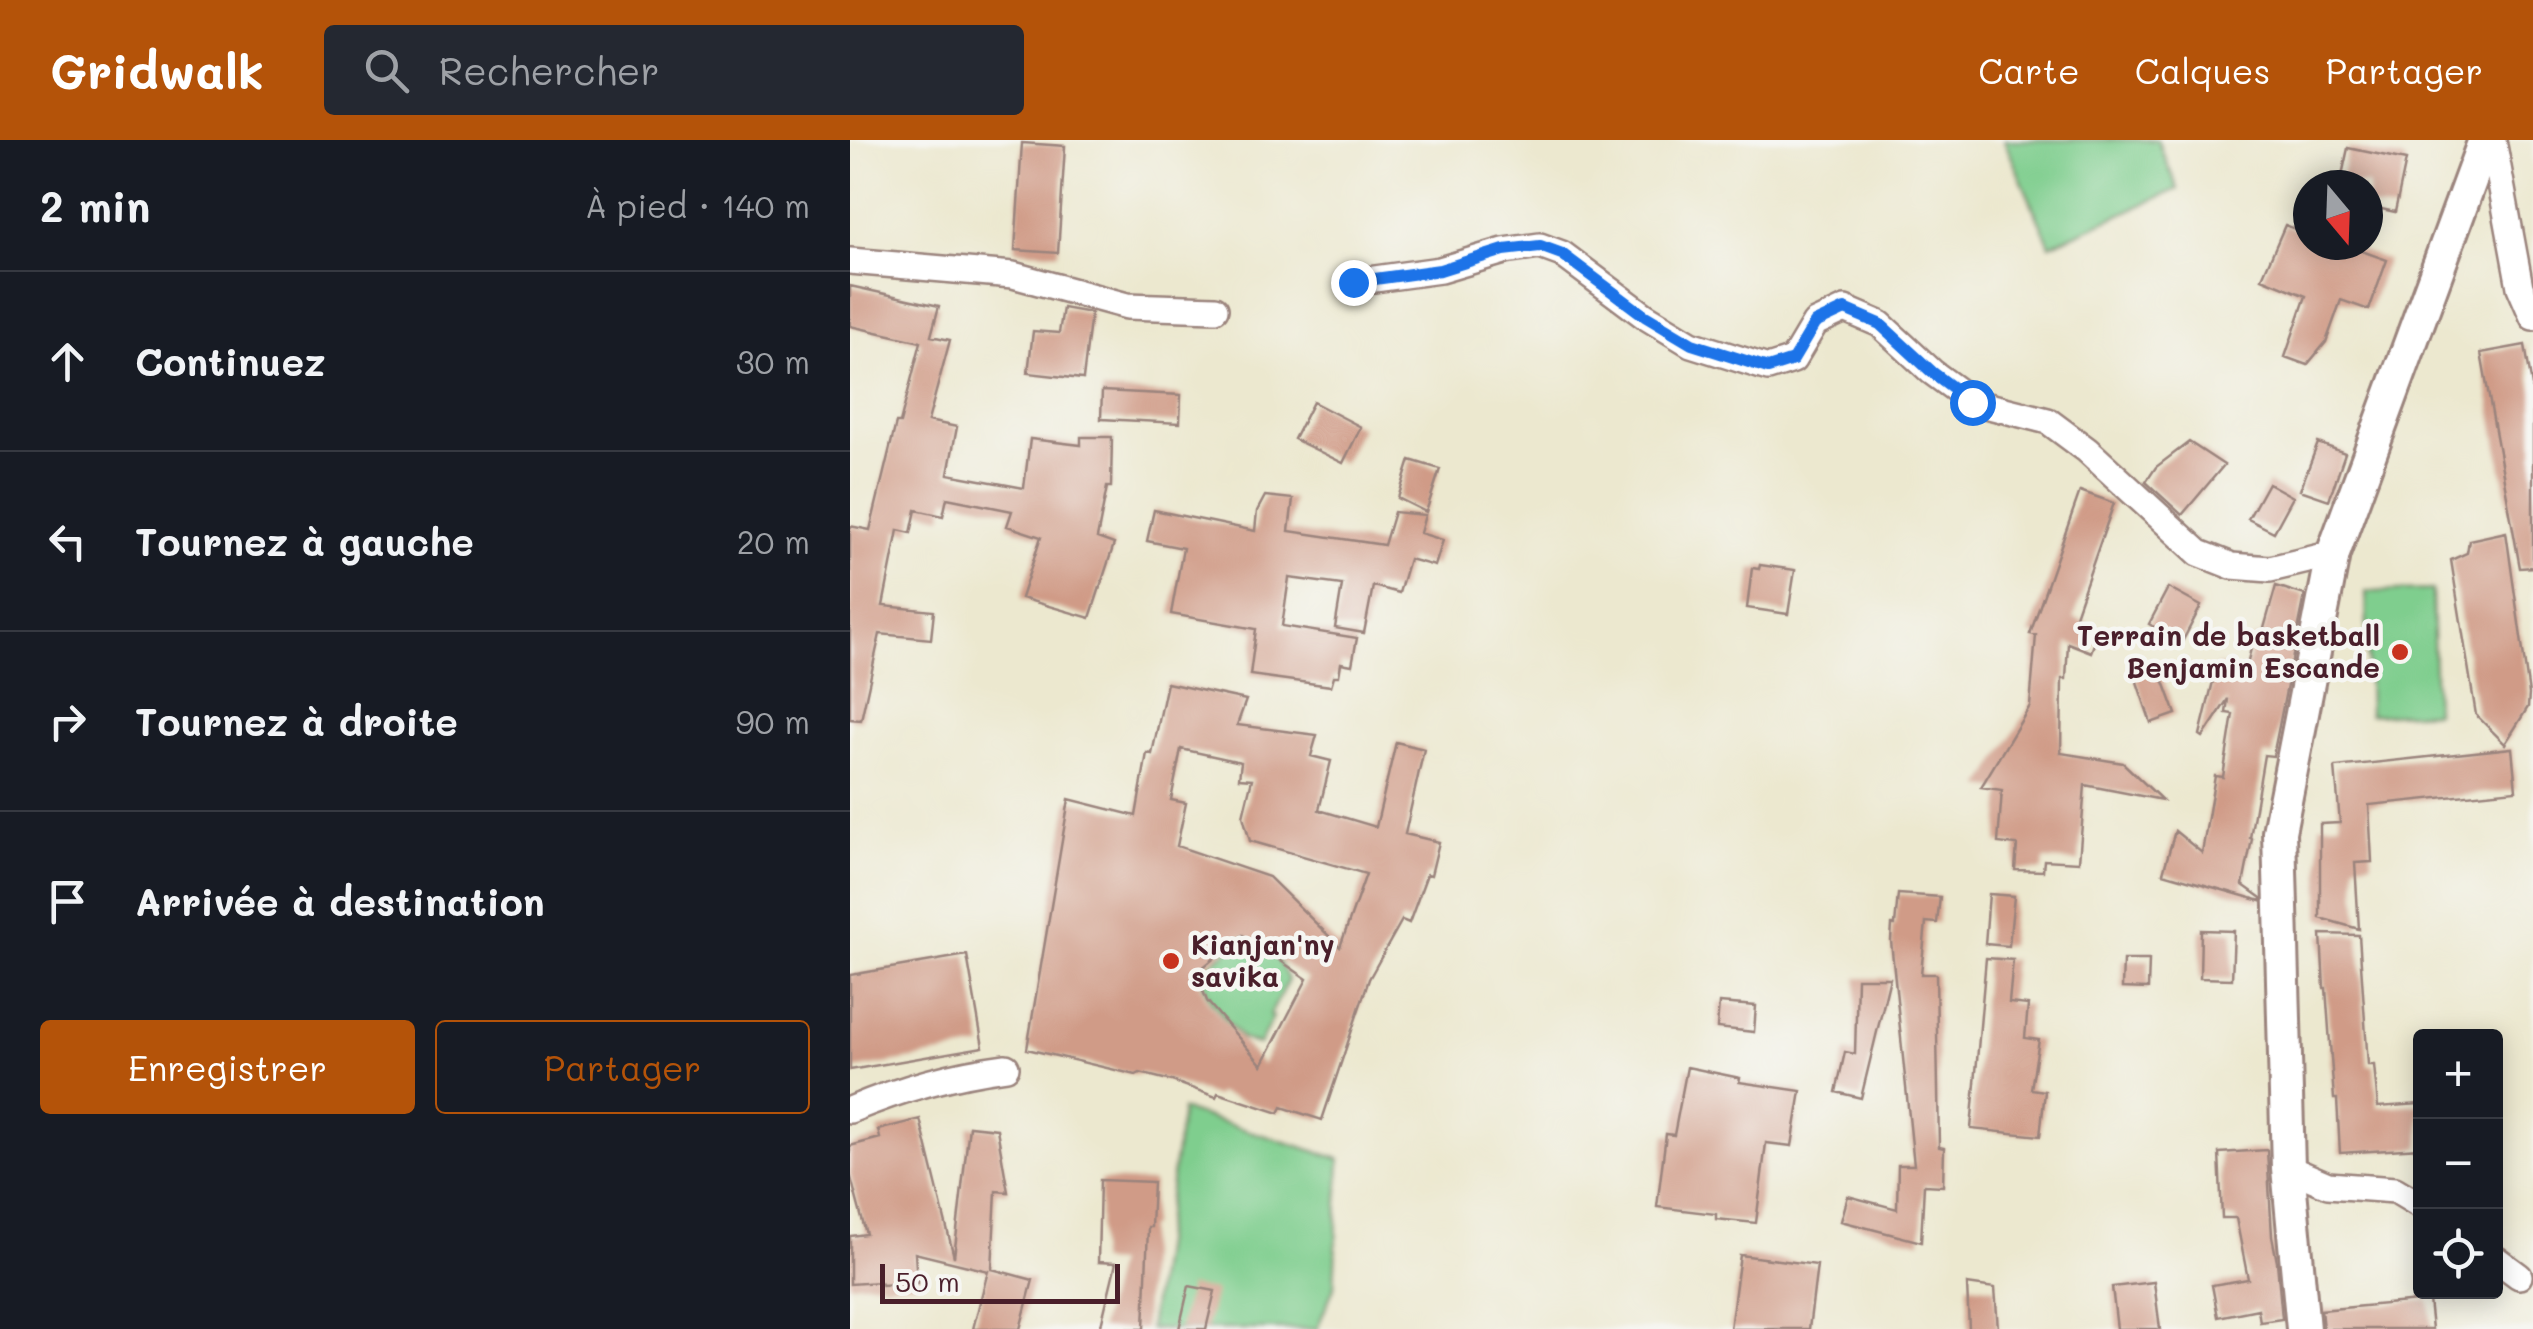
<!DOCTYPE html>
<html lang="fr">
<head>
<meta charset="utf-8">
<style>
  body { margin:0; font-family:Mali,sans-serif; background:#242831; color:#f1f3f6 }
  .controls { position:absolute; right:30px; bottom:30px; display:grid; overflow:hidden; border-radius:10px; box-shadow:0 5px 25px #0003 }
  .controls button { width:90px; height:90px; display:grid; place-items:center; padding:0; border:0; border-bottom:2px solid #363941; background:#171b24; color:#f1f3f6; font:50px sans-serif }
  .compass { position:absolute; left:1443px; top:30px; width:90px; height:90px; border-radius:50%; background:#171b24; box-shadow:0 5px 25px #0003; rotate:161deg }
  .scale { position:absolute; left:30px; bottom:25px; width:240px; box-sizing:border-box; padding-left:10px; border:5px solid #4a1f2b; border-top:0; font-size:28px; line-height:35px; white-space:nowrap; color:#4a1f2b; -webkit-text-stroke:8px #f6f6f2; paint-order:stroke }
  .stop { position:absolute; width:30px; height:30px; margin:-22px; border:8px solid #1a73e8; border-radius:50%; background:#fff }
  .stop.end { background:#1a73e8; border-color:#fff; box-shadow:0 2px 10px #0008 }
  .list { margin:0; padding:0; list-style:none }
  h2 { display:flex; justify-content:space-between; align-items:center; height:130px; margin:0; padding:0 40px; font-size:42px }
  h2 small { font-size:32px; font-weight:400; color:#9ea1a6 }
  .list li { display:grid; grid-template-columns:65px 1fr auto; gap:30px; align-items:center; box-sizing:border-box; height:180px; padding:0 40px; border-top:2px solid #363941 }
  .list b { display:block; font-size:38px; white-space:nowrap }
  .list em { font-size:32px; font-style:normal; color:#9ea1a6 }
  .actions { display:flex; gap:20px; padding:30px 40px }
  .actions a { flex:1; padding:22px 0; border:2px solid #b45309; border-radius:10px; text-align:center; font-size:35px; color:#b45309 }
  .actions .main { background:#b45309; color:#fff }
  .icon { flex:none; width:55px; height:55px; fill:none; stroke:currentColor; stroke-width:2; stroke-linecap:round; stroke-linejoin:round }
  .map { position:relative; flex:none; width:1683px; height:1189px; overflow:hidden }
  header { display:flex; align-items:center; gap:60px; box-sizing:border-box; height:140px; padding:0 50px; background:#b45309; color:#fff }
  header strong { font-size:48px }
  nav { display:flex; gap:55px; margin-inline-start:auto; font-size:35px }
  .search { width:700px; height:90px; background:#242831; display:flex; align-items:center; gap:25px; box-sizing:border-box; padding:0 35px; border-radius:10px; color:#9ea1a6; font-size:38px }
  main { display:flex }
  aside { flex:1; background:#171b24 }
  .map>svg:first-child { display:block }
  .green { fill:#7fce8e; stroke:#64765c; stroke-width:2.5 }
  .building { fill:#d09b87; fill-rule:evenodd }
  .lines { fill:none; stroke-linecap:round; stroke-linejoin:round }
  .minor-casing { stroke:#9b847d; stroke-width:30 }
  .tertiary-casing { stroke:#9b847d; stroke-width:38 }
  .minor { stroke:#fff; stroke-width:25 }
  .tertiary { stroke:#fff; stroke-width:32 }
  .route { stroke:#1a73e8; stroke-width:12 }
  .poi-dot { fill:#c8321e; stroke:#f6f6f2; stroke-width:4 }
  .labels { text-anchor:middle; stroke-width:9; stroke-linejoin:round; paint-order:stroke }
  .poi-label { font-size:28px; font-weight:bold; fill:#4a1f2b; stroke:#f6f6f2; text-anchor:end }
</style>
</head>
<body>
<header>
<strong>Gridwalk</strong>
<div class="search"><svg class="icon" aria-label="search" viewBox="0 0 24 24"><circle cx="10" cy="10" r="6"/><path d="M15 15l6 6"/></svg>Rechercher</div>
<nav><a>Carte</a><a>Calques</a><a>Partager</a></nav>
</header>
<main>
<aside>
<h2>2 min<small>À pied · 140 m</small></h2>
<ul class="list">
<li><svg class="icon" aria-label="ahead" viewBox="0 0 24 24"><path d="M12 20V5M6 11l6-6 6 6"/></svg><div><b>Continuez</b></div><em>30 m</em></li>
<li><svg class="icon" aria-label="left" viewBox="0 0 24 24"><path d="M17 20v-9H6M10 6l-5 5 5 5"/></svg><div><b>Tournez à gauche</b></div><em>20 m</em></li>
<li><svg class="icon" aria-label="right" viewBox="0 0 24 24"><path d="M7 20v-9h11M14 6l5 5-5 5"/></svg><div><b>Tournez à droite</b></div><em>90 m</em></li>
<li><svg class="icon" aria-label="arrive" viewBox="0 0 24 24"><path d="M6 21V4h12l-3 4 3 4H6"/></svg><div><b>Arrivée à destination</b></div></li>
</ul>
<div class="actions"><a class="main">Enregistrer</a><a>Partager</a></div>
</aside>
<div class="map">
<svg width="1683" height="1189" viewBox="0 0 1683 1189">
  <rect width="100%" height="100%" fill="#f6f6f2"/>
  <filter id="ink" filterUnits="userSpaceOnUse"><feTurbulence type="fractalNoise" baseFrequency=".01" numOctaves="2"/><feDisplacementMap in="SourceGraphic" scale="20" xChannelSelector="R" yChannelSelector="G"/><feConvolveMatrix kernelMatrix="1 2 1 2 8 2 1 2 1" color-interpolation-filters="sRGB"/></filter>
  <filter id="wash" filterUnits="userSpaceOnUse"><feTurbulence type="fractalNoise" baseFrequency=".0048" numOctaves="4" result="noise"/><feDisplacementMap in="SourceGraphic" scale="40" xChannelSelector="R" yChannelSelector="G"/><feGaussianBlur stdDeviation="2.25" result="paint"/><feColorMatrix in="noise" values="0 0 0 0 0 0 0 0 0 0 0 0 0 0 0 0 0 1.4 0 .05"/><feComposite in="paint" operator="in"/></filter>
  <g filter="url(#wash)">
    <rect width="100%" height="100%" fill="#ece8cf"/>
    <path class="green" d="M 1154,0 L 1307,0 L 1328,49 L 1200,105 Z
      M 1582,450 L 1585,572 L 1519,575 L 1516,452 Z
      M 402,797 C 419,807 431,822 438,840 L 420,875 L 423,877 L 409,905 L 392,899 L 360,860 L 352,840 L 354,829 L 394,798 Z
      M 332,970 L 490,1019 L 484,1147 L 467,1189 L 299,1189 Z"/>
    <g id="blocks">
      <path class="building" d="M 172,3 L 215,6 L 208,113 L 165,110 Z
        M 1498,8 L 1556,20 L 1545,72 L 1518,66 L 1518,45 L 1499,45 L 1499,42 L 1491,40 Z
        M 1435,85 L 1458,94 L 1458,105 L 1495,105 L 1537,120 L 1519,170 L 1491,160 L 1476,202 L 1457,225 L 1435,217 L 1456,156 L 1412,138 Z
        M 0,146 L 89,166 L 81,196 L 100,200 L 78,281 L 107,287 L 98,334 L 174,348 L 180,299 L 231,305 L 231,297 L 262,297 L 261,347 L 257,347 L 247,398 L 264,404 L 240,478 L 171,458 L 191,397 L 157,386 L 162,371 L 97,358 L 93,376 L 66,370 L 61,393 L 48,390 L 33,466 L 84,471 L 81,499 L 30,494 L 11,580 L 0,579 L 0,386 L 20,390 L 46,283 L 50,283 L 71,202 L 0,186 Z
        M 213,168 L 241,173 L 233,239 L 178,233 L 183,191 L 209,193 Z
        M 1675,205 L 1683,252 L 1683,427 L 1670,428 L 1631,213 Z
        M 252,251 L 331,255 L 330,283 L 251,279 Z
        M 463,262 L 511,287 L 493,323 L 444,299 Z
        M 1339,302 L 1374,325 L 1332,375 L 1296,342 L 1306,327 Z
        M 1468,303 L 1495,313 L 1479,360 L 1450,350 Z
        M 560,320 L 590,329 L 576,372 L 548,358 Z
        M 1418,343 L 1443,357 L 1424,392 L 1398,379 Z
        M 1230,351 L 1264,363 L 1224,478 L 1250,488 L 1241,512 L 1218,503 L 1216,539 L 1212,539 L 1211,613 L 1273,623 L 1312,660 L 1235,645 L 1229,722 L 1194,720 L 1193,731 L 1165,730 L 1167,705 L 1148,703 L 1152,650 L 1131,647 L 1180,566 L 1186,495 L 1180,494 Z
        M 415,356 L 443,359 L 439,391 L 534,405 L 544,372 L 575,375 L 570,393 L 593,400 L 585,426 L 559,419 L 549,453 L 523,446 L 514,493 L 485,488 L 492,445 L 439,438 L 432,486 L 507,498 L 502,525 L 491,523 L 489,536 L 484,536 L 481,546 L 400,535 L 406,489 L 321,474 L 333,408 L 297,401 L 304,370 L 405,391 L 407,371 Z
        M 1656,392 L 1679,554 L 1678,567 L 1655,604 L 1626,575 L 1601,420 L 1617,413 L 1619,400 Z
        M 910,425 L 945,430 L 938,474 L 897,468 L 902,428 L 909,429 Z
        M 1426,446 L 1455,455 L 1423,616 L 1414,615 L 1400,698 L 1402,699 L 1393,745 L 1411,758 L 1411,761 L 1313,733 L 1325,691 L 1352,713 L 1365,636 L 1373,637 L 1383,574 L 1376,573 L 1378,559 L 1353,597 L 1350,595 L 1367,525 L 1395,532 L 1404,497 L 1411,499 Z
        M 1318,448 L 1351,466 L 1332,502 L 1299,484 Z
        M 1309,528 L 1326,574 L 1301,583 L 1285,536 Z
        M 317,543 L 396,560 L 387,585 L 467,595 L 461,616 L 481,621 L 469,670 L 526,687 L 546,602 L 574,609 L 555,694 L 589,702 L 581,735 L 577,734 L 559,783 L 552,780 L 519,839 L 472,980 L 432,967 L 429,973 L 368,953 L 366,957 L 322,941 L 290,933 L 286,935 L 177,909 L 219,659 L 286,676 L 297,613 L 302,614 ZM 331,609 L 391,622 L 389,638 L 402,639 L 393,676 L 400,701 L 516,734 L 490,807 L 419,737 L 327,706 L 336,663 L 321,660 ZM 393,795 L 457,839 L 412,925 L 357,861 L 346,833 Z
        M 1662,608 L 1666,650 L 1519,665 L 1522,722 L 1505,723 L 1509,789 L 1470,778 L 1470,684 L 1490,683 L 1485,627 Z
        M 1048,754 L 1090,757 L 1087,783 L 1076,782 L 1071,834 L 1086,834 L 1089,1007 L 1094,1008 L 1093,1046 L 1074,1045 L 1071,1102 L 991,1081 L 998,1056 L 1047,1069 L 1048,1025 L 1064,1025 L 1041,801 L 1042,785 L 1045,785 Z
        M 1139,754 L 1164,756 L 1159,806 L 1135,804 Z
        M 1351,790 L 1384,791 L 1382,839 L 1350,838 Z
        M 1471,794 L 1509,795 L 1518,925 L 1524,925 L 1528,967 L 1570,964 L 1570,1008 L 1490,1013 L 1487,959 L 1484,959 L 1476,848 L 1474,848 Z
        M 117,815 L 133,907 L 0,930 L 0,835 Z
        M 1136,818 L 1163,820 L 1159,863 L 1178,865 L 1175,898 L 1189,900 L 1181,949 L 1195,951 L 1190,996 L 1121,989 Z
        M 1273,820 L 1299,820 L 1298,849 L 1272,848 Z
        M 1007,838 L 1040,838 L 1011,958 L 986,952 L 995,912 L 1005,914 Z
        M 869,863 L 906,866 L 904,892 L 867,888 Z
        M 837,927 L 890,938 L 889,942 L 951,951 L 942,1006 L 916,1003 L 906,1083 L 866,1079 L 866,1074 L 807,1067 L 816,994 L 824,995 Z
        M 70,979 L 104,1117 L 119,986 L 147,989 L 158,1052 L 146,1051 L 142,1129 L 183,1140 L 170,1189 L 123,1189 L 138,1131 L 65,1113 L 67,1143 L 31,1145 L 30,1142 L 0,1144 L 0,1096 L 16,1094 L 0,1034 L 0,1006 L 30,998 L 28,990 Z
        M 1417,1010 L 1422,1096 L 1427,1122 L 1432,1179 L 1410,1182 L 1408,1169 L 1368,1177 L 1362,1145 L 1398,1139 L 1386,1078 L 1372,1078 L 1369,1013 Z
        M 250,1040 L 303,1042 L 301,1087 L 298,1087 L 294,1189 L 250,1189 L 266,1123 L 248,1122 Z
        M 890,1115 L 967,1125 L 959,1189 L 880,1189 Z
        M 1304,1142 L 1310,1189 L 1267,1189 L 1262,1147 Z
        M 1117,1144 L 1145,1148 L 1148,1189 L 1119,1189 Z
        M 339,1146 L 365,1151 L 356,1189 L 329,1189 Z
        M 1579,1160 L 1582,1189 L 1473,1189 L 1471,1170 Z"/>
    </g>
  </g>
  <g filter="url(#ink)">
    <use href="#blocks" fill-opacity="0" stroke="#9b847d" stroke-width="2.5"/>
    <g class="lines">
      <g class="minor-casing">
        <path id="minor" d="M 1643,0 L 1670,147 L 1683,177
          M 0,121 L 163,135 L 277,166 L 365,169
          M 503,142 L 590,130 L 654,111 L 690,106 L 712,114 L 795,176 L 841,204 L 918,228 L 943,220 L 965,183 L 995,169 L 1030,184 L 1082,232 L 1123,262 L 1198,281 L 1237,310 L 1349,413 L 1382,426 L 1420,429 L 1483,414
          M 0,970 C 50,949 102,934 156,927
          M 1438,1028 L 1478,1045 L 1545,1050 L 1570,1065
          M 1646,1119 L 1669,1136"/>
      </g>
      <g class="tertiary-casing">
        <path id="tertiary" d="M 1453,1189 L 1438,1028 L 1429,692 L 1483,414 L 1635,0"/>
      </g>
      <use href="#minor" class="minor"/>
      <use href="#tertiary" class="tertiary"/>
    </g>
  </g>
  <g class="lines" filter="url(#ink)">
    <path class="route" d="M 503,142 L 590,130 L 654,110 L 690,106 L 712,114 L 795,176 L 842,204 L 918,228 L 943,220 L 965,183 L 995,169 L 1030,184 L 1082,232 L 1122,262"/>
  </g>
  <g class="poi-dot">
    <circle cx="1550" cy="512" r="10"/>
    <circle cx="321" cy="821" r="10"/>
  </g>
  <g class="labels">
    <g class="poi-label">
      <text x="1530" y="506">Terrain de basketball<tspan x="1530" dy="32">Benjamin Escande</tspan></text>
      <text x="341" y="815" text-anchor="start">Kianjan'ny<tspan x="341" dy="32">savika</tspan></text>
    </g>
  </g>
</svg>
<div class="controls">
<button>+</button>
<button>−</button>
<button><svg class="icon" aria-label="locate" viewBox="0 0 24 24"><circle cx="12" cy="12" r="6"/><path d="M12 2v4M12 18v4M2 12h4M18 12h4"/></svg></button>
</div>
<svg class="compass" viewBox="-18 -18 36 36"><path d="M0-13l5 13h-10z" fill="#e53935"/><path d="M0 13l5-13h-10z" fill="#9ea1a6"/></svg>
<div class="scale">50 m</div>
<div class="stop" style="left:1122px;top:262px"></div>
<div class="stop end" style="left:503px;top:142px"></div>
</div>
</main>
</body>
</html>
